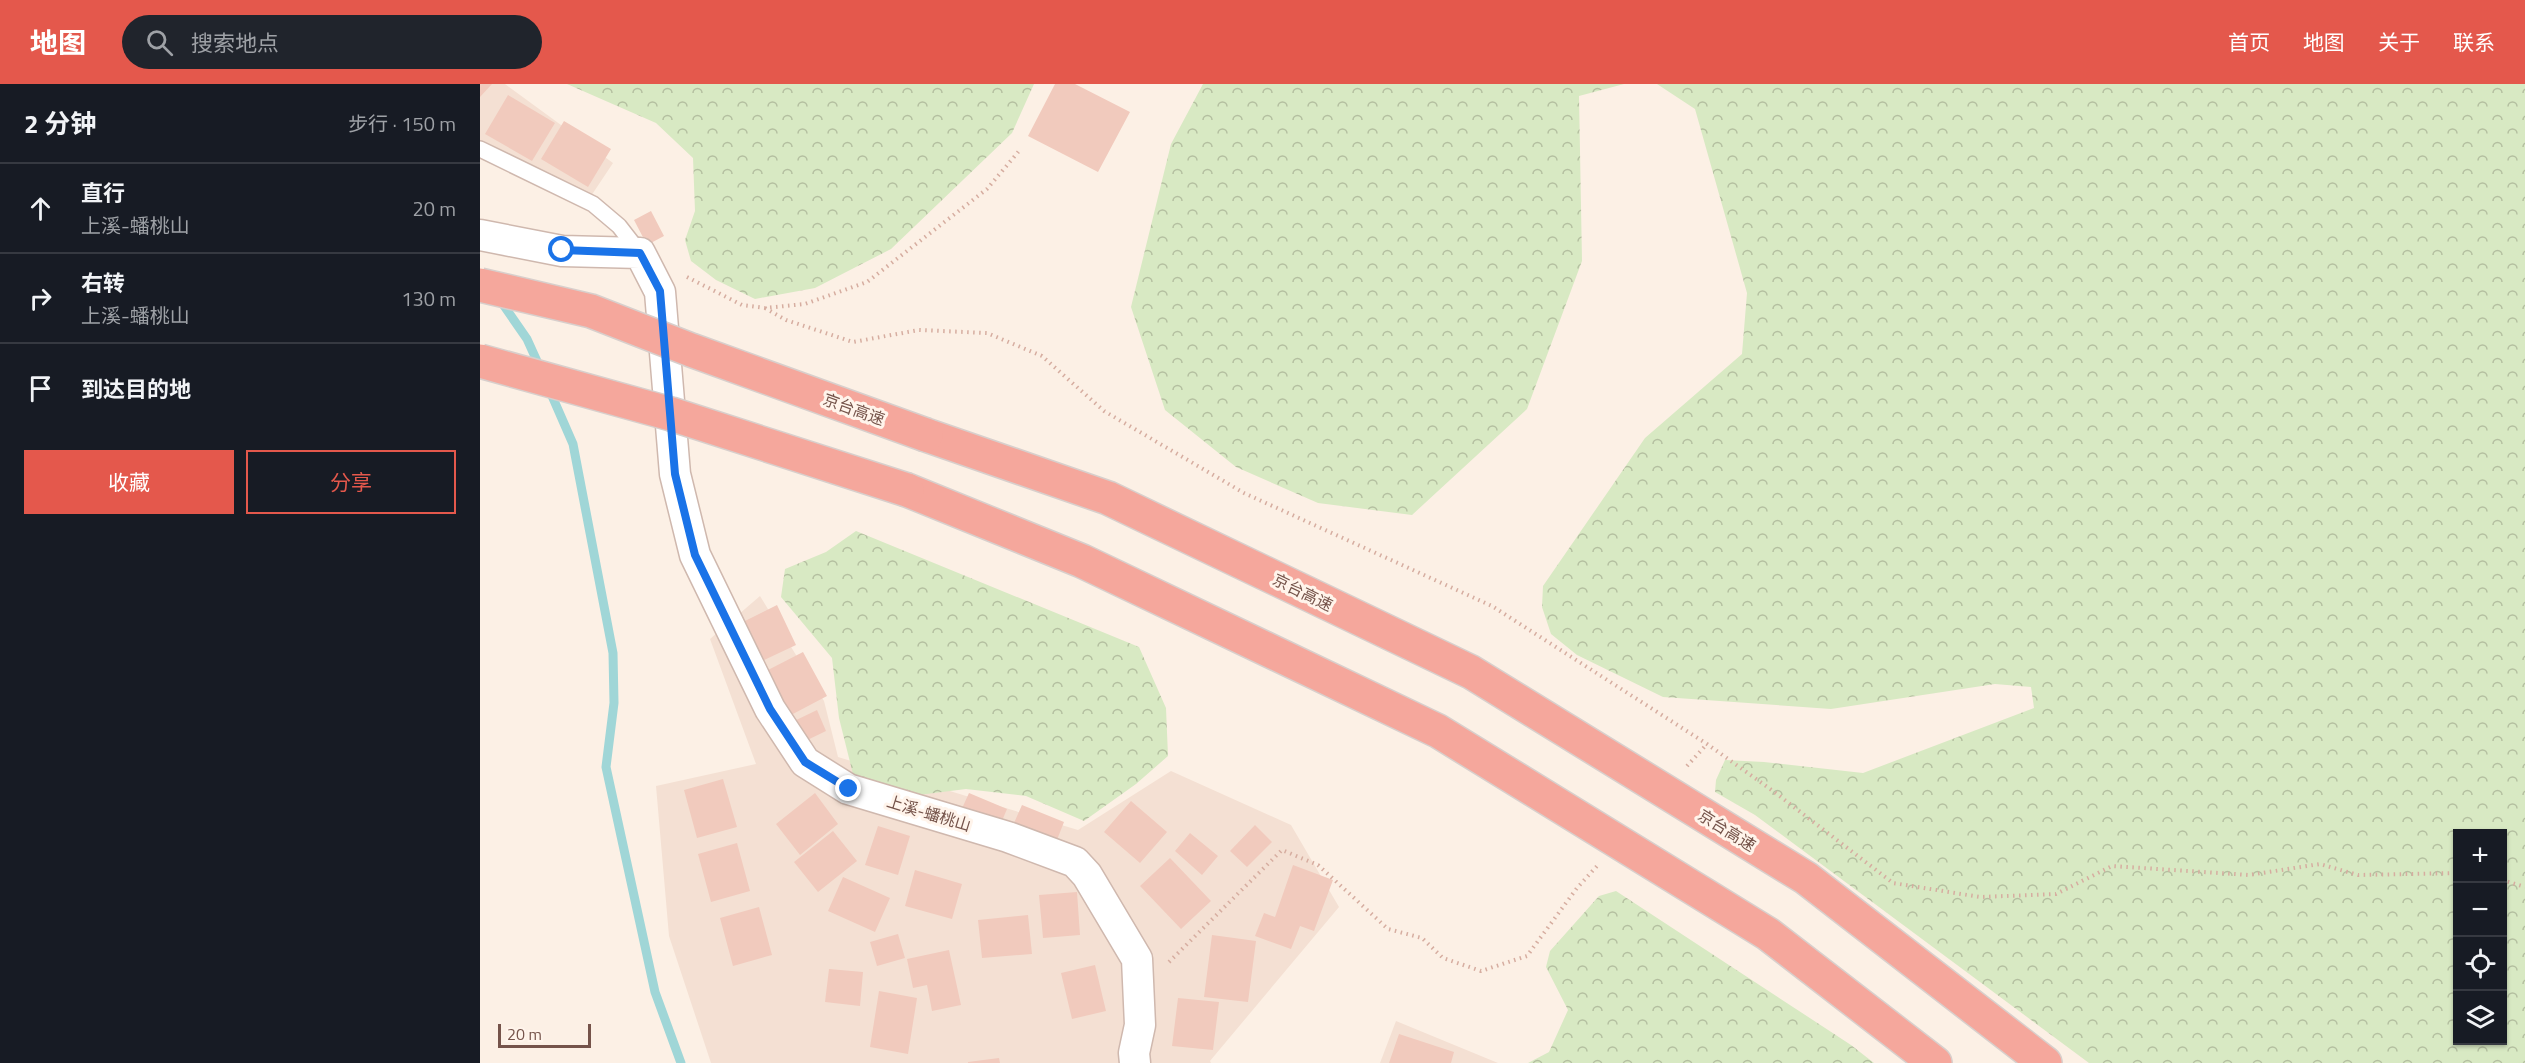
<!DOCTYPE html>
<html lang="zh">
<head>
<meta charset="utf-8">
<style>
  body { margin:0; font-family:"Titillium Web","Noto Sans SC",sans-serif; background:#20242c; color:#f1f3f6 }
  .controls { position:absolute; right:18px; bottom:18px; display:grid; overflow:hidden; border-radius:0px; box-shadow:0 2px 4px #0004 }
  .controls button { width:54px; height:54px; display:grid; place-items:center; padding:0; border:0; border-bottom:2px solid #363941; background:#171b24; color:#f1f3f6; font:30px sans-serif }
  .scale { position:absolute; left:18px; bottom:15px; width:93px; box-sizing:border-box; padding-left:6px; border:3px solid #75534a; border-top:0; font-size:16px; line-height:21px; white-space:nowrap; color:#75534a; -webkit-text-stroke:4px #fff4eb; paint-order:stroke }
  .stop { position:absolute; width:18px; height:18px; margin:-14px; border:4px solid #1a73e8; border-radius:50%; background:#fff }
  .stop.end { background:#1a73e8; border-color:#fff; box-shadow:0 2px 6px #0008 }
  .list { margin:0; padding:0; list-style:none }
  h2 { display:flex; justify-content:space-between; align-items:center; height:78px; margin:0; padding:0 24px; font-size:26px }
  h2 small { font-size:20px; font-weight:400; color:#9ea1a6 }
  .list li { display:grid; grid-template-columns:39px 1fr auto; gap:18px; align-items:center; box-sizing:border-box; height:90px; padding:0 24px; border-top:2px solid #363941 }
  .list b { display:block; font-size:22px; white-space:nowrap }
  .list p { margin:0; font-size:20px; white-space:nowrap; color:#9ea1a6 }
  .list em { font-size:20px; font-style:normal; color:#9ea1a6 }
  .actions { display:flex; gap:12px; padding:18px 24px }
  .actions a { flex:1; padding:14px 0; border:2px solid #e4584c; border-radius:0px; text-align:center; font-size:21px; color:#e4584c }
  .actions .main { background:#e4584c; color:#fff }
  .icon { flex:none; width:33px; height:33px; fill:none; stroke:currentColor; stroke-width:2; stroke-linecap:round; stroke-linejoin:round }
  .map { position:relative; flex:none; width:2045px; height:979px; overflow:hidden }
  header { display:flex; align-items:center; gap:36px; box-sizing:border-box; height:84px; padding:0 30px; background:#e4584c; color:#fff }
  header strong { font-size:28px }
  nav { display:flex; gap:33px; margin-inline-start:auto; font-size:21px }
  .search { width:420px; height:54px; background:#20242c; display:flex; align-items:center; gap:15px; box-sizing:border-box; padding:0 21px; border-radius:33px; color:#9ea1a6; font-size:22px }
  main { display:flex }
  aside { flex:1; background:#171b24 }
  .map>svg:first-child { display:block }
  .residential { fill:#f4e0d3 }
  .forest { fill:url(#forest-crowns); fill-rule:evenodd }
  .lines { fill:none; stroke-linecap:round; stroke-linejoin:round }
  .stream { stroke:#a0d6d7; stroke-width:9 }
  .building { fill:#f1cabd }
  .lane-casing { stroke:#cfb8ae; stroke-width:18 }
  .street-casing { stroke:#cfb8ae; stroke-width:33 }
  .highway-casing { stroke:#d8cfcc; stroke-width:36 }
  .path { stroke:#d6ada0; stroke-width:4; stroke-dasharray:1.5 4.5; stroke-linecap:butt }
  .lane { stroke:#fff; stroke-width:15 }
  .street { stroke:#fff; stroke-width:30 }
  .highway { stroke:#f5a79c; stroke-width:33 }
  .highway-bridge-casing { stroke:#d8cfcc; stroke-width:36; stroke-linecap:butt }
  .highway-bridge { stroke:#f5a79c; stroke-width:33 }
  .route { stroke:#1a73e8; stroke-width:8 }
  .labels { text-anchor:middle; stroke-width:6; stroke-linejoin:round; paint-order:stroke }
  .street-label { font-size:16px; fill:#75534a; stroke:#fff4eb }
</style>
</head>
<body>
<header>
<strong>地图</strong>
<div class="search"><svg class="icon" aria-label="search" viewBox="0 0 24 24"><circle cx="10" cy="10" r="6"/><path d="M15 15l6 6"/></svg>搜索地点</div>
<nav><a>首页</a><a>地图</a><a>关于</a><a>联系</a></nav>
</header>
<main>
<aside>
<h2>2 分钟<small>步行 · 150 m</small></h2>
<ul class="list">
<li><svg class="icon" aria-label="ahead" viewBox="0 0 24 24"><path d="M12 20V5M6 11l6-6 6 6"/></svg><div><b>直行</b><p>上溪-蟠桃山</p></div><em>20 m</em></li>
<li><svg class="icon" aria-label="right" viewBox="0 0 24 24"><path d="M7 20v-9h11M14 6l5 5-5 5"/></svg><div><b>右转</b><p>上溪-蟠桃山</p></div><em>130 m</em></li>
<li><svg class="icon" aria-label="arrive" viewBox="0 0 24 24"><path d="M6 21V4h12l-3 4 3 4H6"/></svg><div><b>到达目的地</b></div></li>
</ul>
<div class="actions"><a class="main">收藏</a><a>分享</a></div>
</aside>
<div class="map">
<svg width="2045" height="979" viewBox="0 0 2045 979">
  <defs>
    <pattern id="forest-crowns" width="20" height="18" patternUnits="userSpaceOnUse" patternTransform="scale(1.5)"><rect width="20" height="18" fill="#d8e9c3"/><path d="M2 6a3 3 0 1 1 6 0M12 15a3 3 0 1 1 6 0" fill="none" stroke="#b4bfa0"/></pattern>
  </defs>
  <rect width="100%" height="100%" fill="#fcf0e5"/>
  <path class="residential" d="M 0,0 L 25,0 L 133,79 L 107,118 L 0,59 Z
    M 280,512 L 344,617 L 358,673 L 598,746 L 691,687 L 811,741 L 859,823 L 730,977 L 731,979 L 231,979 L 189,852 L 176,702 L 276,680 L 230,555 Z
    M 916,937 L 1018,979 L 900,979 Z"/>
  <path class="forest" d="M 87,0 L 554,0 L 532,49 L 411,165 L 335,204 L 275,215 L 236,196 L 211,177 L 205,156 L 215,127 L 213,74 L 176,39 Z
    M 723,0 L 1144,0 L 1099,12 L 1102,177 L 1047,325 L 932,431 L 838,419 L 756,383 L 685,326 L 651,223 L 691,60 Z
    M 1177,0 L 2045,0 L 2045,979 L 1609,979 L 1275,731 L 1235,708 L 1236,696 L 1245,676 L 1284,678 L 1383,689 L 1554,624 L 1551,603 L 1515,600 L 1351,625 L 1183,613 L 1097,571 L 1071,550 L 1062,523 L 1063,502 L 1165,354 L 1262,270 L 1267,209 L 1215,25 ZM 1978,750 L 2022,750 L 2022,956 L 1978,956 Z
    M 376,447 L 659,563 L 686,624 L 688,672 L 656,700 L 604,737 L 546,712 L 486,705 L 423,713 L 373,690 L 359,634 L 352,574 L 301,513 L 305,485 L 346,468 Z
    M 1136,807 L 1371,961 L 1394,979 L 1048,979 L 1069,968 L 1088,926 L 1066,883 L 1070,867 L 1119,812 Z"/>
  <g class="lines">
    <path class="stream" d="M 20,216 L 47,255 L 61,286
      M 69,305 L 93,360 L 133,569 L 134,619 L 126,683 L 175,908 L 201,979"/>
  </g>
  <path class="building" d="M 0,0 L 12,0 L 0,13 Z
    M 575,0 L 595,0 L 650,28 L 618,88 L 548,52 Z
    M 28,11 L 75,39 L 52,77 L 5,50 Z
    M 84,37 L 131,65 L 108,103 L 61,75 Z
    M 171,127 L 184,152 L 167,161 L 154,136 Z
    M 297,521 L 316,561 L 282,577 L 263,538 Z
    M 323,568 L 347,612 L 311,631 L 288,586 Z
    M 337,626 L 346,647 L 317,661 L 308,640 Z
    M 243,695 L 257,743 L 217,754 L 204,706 Z
    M 335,709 L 358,740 L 320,771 L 296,740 Z
    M 489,709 L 527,725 L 518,746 L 479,731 Z
    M 651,717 L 687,748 L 660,779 L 624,748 Z
    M 542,721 L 584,738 L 573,766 L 530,748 Z
    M 775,741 L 792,758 L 767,783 L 750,767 Z
    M 398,742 L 430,752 L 418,791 L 385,781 Z
    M 353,747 L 377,777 L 338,808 L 314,778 Z
    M 710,749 L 738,772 L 722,791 L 695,767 Z
    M 257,759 L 270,807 L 231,818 L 218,770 Z
    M 690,774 L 731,817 L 701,845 L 660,802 Z
    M 813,781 L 853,796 L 834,847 L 820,842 L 811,865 L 775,852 L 784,829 L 795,833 Z
    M 435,786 L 482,800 L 472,835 L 425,822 Z
    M 363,793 L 410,814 L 395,848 L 348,827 Z
    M 597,808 L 600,851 L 563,854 L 559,811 Z
    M 279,823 L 292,871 L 253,882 L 240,834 Z
    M 548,831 L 552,870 L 502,874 L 498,836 Z
    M 418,850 L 425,874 L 397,882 L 390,858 Z
    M 732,851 L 776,857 L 768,918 L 724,913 Z
    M 469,866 L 481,921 L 452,927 L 447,901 L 433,904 L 427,875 Z
    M 615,881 L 626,927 L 592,935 L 581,889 Z
    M 349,885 L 383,888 L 380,922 L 345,918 Z
    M 399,907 L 437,914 L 428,970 L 390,963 Z
    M 698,914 L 739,918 L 733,966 L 692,962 Z
    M 919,950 L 974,968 L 971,979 L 909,979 Z
    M 519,974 L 520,979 L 488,979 L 488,978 Z"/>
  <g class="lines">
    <g class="lane-casing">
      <path id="lane" d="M 0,65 L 113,120 L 139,142 L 160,169"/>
    </g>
    <g class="street-casing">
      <path id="street" d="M 0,151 L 82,167 L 160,169 L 180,208 L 195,390 L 215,471 L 290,625 L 325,678 L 368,705 L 528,753 L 595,778 L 607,791 L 657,875 L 660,941 L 654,969 L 655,979"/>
    </g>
    <g class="highway-casing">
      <path id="highway" d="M 446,351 L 628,414 L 991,588 L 1326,794 L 1565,979
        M 427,406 L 602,477 L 958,647 L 1288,850 L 1455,979"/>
    </g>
    <path class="path" d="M 207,193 L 262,221 L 285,224 L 325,220 L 387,198 L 507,105 L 539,67
      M 285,224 L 306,236 L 373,258 L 439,246 L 507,249 L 562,272 L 624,327 L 764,409 L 1012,522 L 1227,660 L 1293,707 L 1413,799 L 1500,813 L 1576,810 L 1632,782 L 1769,791 L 1840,780 L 1878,791 L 1978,789
      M 1207,682 L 1227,660
      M 2022,796 L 2045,803
      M 689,878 L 802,766 L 838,781 L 908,845 L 942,854 L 963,874 L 1001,887 L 1047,872 L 1097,804 L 1117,782"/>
    <use href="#lane" class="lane"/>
    <use href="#street" class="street"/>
    <use href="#highway" class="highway"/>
    <g class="highway-bridge-casing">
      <path id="highway-bridge" d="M 0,201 L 111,227 L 211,266 L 446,351
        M 0,277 L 191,330 L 427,406"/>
    </g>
    <use href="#highway-bridge" class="highway-bridge"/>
  </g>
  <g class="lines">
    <path class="route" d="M 82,166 L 160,169 L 180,207 L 195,390 L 215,471 L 290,625 L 325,678 L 369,705"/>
  </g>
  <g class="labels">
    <g class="street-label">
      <text transform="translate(374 325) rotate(20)" y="6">京台高速</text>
      <text transform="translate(823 508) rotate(26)" y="6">京台高速</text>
      <text transform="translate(449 729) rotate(17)" y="6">上溪-蟠桃山</text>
      <text transform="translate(1247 746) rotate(32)" y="6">京台高速</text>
    </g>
  </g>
</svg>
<div class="controls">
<button>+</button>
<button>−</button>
<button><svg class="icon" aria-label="locate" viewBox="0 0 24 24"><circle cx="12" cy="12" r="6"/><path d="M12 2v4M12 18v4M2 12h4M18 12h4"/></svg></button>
<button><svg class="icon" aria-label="layers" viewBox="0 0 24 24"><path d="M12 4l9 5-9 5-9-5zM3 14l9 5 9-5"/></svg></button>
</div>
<div class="scale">20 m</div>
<div class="stop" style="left:82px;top:166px"></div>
<div class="stop end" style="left:369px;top:705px"></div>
</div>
</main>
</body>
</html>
